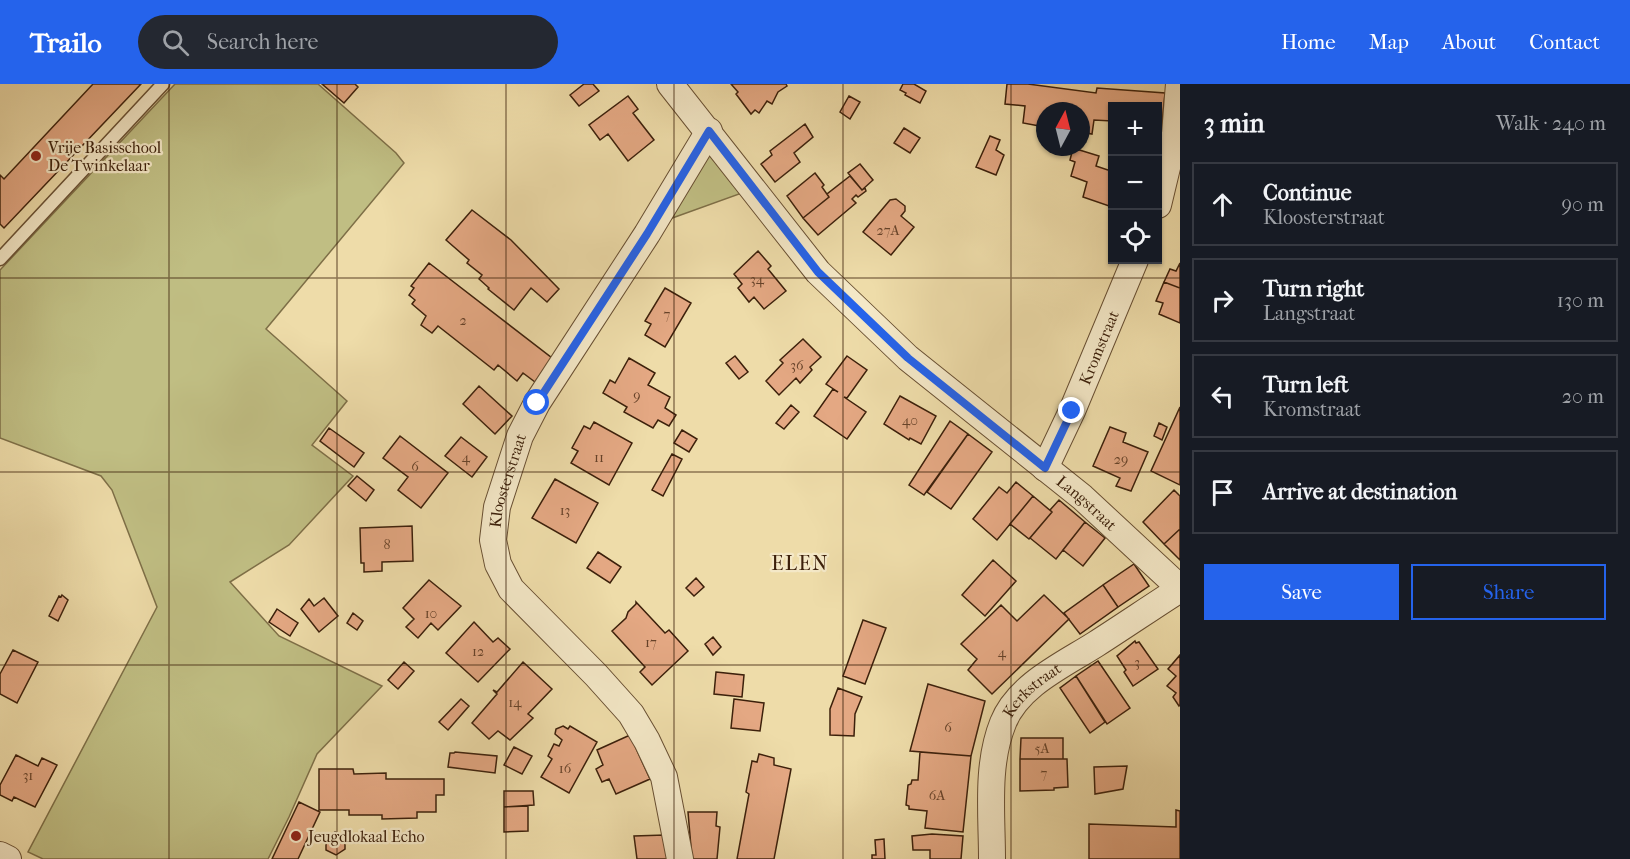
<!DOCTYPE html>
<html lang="en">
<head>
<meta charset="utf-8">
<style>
  body { margin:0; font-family:"IM FELL French Canon",serif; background:#242831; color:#f1f3f6 }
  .controls { position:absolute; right:18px; top:18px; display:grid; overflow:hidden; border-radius:0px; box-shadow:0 2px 4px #0004 }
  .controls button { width:54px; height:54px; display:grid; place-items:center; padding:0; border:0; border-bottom:2px solid #363941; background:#171b24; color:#f1f3f6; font:30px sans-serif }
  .compass { position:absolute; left:1036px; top:18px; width:54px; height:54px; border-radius:50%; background:#171b24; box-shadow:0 2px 4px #0004; rotate:7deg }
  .stop { position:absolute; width:18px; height:18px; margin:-14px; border:4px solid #2563eb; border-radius:50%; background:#fff }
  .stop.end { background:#2563eb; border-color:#fff; box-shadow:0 2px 6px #0008 }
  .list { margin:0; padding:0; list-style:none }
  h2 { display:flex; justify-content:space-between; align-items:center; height:78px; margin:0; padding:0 24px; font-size:26px }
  h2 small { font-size:20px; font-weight:400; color:#9ea1a6 }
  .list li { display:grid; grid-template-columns:39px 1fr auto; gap:18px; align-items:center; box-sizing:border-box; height:84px; margin:0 12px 12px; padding:0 12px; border:2px solid #363941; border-radius:0px }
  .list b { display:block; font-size:22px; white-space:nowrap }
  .list p { margin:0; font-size:20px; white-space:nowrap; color:#9ea1a6 }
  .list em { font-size:20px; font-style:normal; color:#9ea1a6 }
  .actions { display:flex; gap:12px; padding:18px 24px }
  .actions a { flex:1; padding:14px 0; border:2px solid #2563eb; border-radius:0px; text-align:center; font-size:21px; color:#2563eb }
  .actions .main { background:#2563eb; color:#fff }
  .icon { flex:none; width:33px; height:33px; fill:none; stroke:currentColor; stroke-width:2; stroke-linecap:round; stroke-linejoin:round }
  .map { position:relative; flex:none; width:1180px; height:775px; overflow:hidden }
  header { display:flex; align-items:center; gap:36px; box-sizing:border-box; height:84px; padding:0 30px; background:#2563eb; color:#fff }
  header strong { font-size:28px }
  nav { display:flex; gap:33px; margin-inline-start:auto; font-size:21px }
  .search { width:420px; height:54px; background:#242831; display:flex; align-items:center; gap:15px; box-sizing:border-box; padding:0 21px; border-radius:33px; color:#9ea1a6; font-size:22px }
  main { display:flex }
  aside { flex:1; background:#171b24 }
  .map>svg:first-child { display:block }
  .green { fill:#c0be83; stroke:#7e6f47; stroke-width:1.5 }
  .building { fill:#e4a883; stroke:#3c200b; stroke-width:1.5 }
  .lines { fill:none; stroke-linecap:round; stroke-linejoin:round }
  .lane-casing { stroke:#684f32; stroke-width:15 }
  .street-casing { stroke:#684f32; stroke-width:28 }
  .lane { stroke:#f4e8c7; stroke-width:12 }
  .street { stroke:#f4e8c7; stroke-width:26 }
  .route { stroke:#2563eb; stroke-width:8 }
  .grid { fill:none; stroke:#3c200b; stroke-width:1.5; stroke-opacity:0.55 }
  .poi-dot { fill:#8f2418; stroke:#f4e8c7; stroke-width:2 }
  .labels { text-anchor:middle; stroke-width:4.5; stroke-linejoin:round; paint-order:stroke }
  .number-label { font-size:14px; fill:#664229 }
  .poi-label { font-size:16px; fill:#3c200b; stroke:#f4e8c7; text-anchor:start }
  .street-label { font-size:16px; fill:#3c200b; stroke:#f4e8c7 }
  .quarter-label { font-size:20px; letter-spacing:1.5px; fill:#3c200b; stroke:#f4e8c7 }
</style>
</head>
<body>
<header>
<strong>Trailo</strong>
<div class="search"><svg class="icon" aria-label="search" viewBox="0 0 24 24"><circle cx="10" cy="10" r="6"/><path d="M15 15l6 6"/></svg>Search here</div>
<nav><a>Home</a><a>Map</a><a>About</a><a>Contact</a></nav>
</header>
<main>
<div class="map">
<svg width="1180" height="775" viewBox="0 0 1180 775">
  <rect width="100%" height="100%" fill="#eedca9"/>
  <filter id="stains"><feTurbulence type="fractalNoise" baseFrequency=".00333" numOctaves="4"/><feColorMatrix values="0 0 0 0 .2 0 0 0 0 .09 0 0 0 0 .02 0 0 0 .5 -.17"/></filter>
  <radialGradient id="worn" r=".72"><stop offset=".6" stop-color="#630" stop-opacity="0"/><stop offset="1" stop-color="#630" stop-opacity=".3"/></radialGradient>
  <path class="green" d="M 175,0 L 318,0 L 396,69 L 404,79 L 266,245 L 347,317 L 312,361 L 353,392 L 289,461 L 230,498 L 279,552 L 382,602 L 317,670 L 289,733 L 268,775 L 43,775 L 28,768 L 157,523 L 112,406 L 101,392 L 0,354 L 0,186 Z
    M 708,67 L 742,109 L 664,137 Z"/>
  <path class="building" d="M 93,0 L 141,0 L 4,144 L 0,140 L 0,91 L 4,95 Z
    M 322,0 L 355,0 L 358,3 L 344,19 Z
    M 584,0 L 593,0 L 599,7 L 579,22 L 570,11 Z
    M 731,0 L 786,0 L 787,2 L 778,8 L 772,20 L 767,17 L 759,29 L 755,26 L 751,30 L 736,10 L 738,8 Z
    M 903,0 L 914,0 L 926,7 L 920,19 L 905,11 L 906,9 L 900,6 Z
    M 1007,0 L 1028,0 L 1096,9 L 1097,4 L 1165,9 L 1162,40 L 1158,40 L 1158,22 L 1112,22 L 1112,37 L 1094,36 L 1092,50 L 1081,48 L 1081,27 L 1045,27 L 1045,43 L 1023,39 L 1025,22 L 1005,20 Z
    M 628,12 L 638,25 L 633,29 L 654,56 L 628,77 L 608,50 L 600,56 L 589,41 Z
    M 849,12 L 860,18 L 850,35 L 840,28 Z
    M 805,40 L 813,53 L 794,69 L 800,78 L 775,98 L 761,80 L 772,71 L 770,67 Z
    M 904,44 L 920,54 L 910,69 L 894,59 Z
    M 990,52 L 1000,56 L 996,66 L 1004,71 L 996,91 L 976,83 Z
    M 1073,64 L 1099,72 L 1096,82 L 1111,87 L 1112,123 L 1083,113 L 1087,98 L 1071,92 L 1075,78 L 1070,76 Z
    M 860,80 L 873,96 L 862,106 L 848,89 Z
    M 815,89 L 824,101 L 822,103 L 829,113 L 803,134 L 787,112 Z
    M 850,92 L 862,106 L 865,104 L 866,107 L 858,113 L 856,111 L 852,115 L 856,119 L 818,151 L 803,134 L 829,113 L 827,110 Z
    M 896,115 L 905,122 L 905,127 L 901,132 L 914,143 L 891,171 L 863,148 L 890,116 Z
    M 472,126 L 511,156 L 559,205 L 547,218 L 531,204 L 514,226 L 488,205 L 489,204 L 479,195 L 482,191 L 467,179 L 469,176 L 446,156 Z
    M 758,167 L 771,182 L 768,185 L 786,207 L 764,225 L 754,213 L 749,218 L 738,204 L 742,200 L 734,190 Z
    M 429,179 L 552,274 L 535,298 L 523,289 L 517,297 L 498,281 L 494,286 L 438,242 L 432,249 L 421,241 L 426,232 L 412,220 L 415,216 L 409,211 L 414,204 L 411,202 Z
    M 1180,179 L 1180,204 L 1164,198 L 1170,185 L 1176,187 Z
    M 1164,198 L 1180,204 L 1180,239 L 1159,230 L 1163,219 L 1156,217 Z
    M 665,204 L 691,219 L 665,263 L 645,251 L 651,240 L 645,237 Z
    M 803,255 L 821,273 L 810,283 L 812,286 L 800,299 L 796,294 L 779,311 L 766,297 L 783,279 L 780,276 Z
    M 735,272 L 748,288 L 739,295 L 726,279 Z
    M 847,272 L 867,286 L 847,314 L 844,313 L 866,328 L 847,355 L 814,332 L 833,305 L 838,308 L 826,300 Z
    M 629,274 L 655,289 L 648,301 L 670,313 L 665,324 L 676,331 L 669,342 L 658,336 L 653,344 L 624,328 L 627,323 L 603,309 L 610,296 L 615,299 Z
    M 479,302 L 512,332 L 495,350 L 463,320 Z
    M 900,312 L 936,332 L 921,360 L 910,354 L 909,356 L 884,340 Z
    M 791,321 L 799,328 L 784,345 L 776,339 Z
    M 1180,323 L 1180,401 L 1151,387 Z
    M 950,337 L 968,350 L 924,411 L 909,401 Z
    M 594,338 L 632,359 L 609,401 L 571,379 L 578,367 L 572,364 L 584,342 L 590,345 Z
    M 1159,339 L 1167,343 L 1162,356 L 1154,352 Z
    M 1110,343 L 1126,349 L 1123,358 L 1148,368 L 1131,407 L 1116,402 L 1120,394 L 1093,382 Z
    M 329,344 L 364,369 L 354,383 L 320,357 Z
    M 682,346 L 697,355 L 689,368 L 674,359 Z
    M 968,350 L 992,368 L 951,425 L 927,408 Z
    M 400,352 L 448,389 L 421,424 L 398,406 L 408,393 L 383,374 Z
    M 461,353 L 487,373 L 472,393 L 445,372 Z
    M 672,370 L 682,375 L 663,412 L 652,406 Z
    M 357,392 L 374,406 L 366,417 L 348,402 Z
    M 555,395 L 598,419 L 576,459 L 532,434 Z
    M 1016,398 L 1033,412 L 997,456 L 973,435 L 999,403 L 1007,409 Z
    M 1174,406 L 1180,412 L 1180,445 L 1164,460 L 1143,438 Z
    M 1033,412 L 1052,428 L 1029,455 L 1010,440 Z
    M 1059,416 L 1085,438 L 1056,475 L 1030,454 L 1052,428 L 1050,426 Z
    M 1085,438 L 1105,454 L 1083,482 L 1063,466 Z
    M 412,442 L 413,477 L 382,478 L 382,487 L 364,488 L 364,479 L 361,479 L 360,444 Z
    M 1180,445 L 1180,476 L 1164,460 Z
    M 598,468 L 621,483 L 610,499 L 587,484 Z
    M 993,476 L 1016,497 L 985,532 L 962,511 Z
    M 1134,480 L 1149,502 L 1118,523 L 1103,501 Z
    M 696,494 L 704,503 L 694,512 L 686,504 Z
    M 429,496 L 461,522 L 438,546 L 431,539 L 418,554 L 406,543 L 414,535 L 403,524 Z
    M 1103,501 L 1118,523 L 1080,550 L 1064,529 Z
    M 62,511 L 68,516 L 58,537 L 49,532 L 59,512 L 61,513 Z
    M 1044,511 L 1069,535 L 992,610 L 968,586 L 977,575 L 961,560 L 1001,521 L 1017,537 Z
    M 324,514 L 338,532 L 319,548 L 301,525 L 309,515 L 314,522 Z
    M 636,518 L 665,549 L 669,546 L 688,567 L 652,601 L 640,588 L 645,583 L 612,547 L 626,534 L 628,528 L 636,520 Z
    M 277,525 L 298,539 L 290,552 L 269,538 Z
    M 353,529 L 363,537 L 357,546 L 347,539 Z
    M 863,536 L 886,544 L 865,600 L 843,592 Z
    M 474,538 L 493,558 L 498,554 L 510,565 L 478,598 L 446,569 Z
    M 713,553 L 721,563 L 713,571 L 705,560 Z
    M 1135,557 L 1136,559 L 1139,558 L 1158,585 L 1133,602 L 1124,588 L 1126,586 L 1117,572 Z
    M 13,566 L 38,578 L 17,619 L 0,610 L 0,590 Z
    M 1180,571 L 1180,621 L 1179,622 L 1173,613 L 1176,609 L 1167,602 L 1176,592 L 1168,585 Z
    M 1098,577 L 1130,624 L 1107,640 L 1076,592 Z
    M 404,578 L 414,587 L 398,605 L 388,596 Z
    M 523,578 L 552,605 L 528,630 L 533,634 L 510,656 L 498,647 L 489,655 L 472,639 L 497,610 L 493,606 L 497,608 Z
    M 716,588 L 744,591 L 742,613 L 714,610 Z
    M 1076,592 L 1105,638 L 1090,649 L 1060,604 Z
    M 928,600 L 985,617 L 971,672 L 910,667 Z
    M 838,604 L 862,613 L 855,630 L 854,652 L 830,651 L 830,625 Z
    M 461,615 L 469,622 L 448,646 L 439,638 Z
    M 734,615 L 764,619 L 760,647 L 731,644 Z
    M 563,642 L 568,645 L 570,642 L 597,658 L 569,709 L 541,693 L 552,675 L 548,672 L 554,660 L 559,662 L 562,656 L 555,650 L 556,645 Z
    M 630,651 L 650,695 L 616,710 L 609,695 L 602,698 L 596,685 L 603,681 L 597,666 Z
    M 1021,654 L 1063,654 L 1063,675 L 1020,675 Z
    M 514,663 L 532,672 L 522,690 L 504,681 Z
    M 455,668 L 497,672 L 495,689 L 448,683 L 450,669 L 454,669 Z
    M 920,668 L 971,672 L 963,748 L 925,744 L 927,727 L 909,725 L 909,722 L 906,721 L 908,701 L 911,700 L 912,696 L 918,696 Z
    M 759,670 L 774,674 L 774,681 L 791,685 L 774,775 L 737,775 L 749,710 L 746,708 L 752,677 L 757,678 Z
    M 16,671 L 38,682 L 42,674 L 57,681 L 35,723 L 14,713 L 12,717 L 0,711 L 0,701 Z
    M 1020,675 L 1067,675 L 1068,703 L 1054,704 L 1054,706 L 1020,707 Z
    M 1127,682 L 1123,705 L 1095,710 L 1094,683 Z
    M 319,685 L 353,685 L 354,690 L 386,689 L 386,695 L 444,695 L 444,711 L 436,711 L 436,728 L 417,728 L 417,734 L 382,735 L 382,731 L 349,731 L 349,726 L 319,726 Z
    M 504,707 L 533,707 L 534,721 L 504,723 Z
    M 299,718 L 320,728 L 298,775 L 272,775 Z
    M 528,722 L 528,747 L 504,748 L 504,723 Z
    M 1176,726 L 1180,727 L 1180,775 L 1089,775 L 1089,740 L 1176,743 Z
    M 688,728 L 717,728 L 716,742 L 720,743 L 717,775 L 692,775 Z
    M 335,748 L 345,753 L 345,765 L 336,771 L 326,766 L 326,755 Z
    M 932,750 L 963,752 L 961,775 L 930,775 L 930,766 L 913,766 L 912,752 Z
    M 665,751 L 667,775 L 637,775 L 634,752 Z
    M 884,755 L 885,775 L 872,775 L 872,771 L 876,771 L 875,756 Z"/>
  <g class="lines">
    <g class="lane-casing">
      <path id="lane" d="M 0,175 L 163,0"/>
    </g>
    <g class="street-casing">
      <g id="street">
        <path id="s1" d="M 670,0 L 818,188 L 908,274 L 1082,413 L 1180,504"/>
        <path d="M 1158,121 L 1175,50 L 1179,0"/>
        <path id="s2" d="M 1045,384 L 1072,327 L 1135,176"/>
        <path d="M 0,771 L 8,775"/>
        <path id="s3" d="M 680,775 L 664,693 L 647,657 L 631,630 L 596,591 L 511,505 L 498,480 L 493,456 L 497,423 L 520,352 L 537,319 L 647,150 L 709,47"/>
        <path id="s4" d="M 992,775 C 992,730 986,681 1003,639 C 1018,601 1063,581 1096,560 C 1124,542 1152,523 1180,505"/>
      </g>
    </g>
    <use href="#lane" class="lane"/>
    <use href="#street" class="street"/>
  </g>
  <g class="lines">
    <path class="route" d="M 537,319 L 647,150 L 709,47 L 818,188 L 908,274 L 1045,384 L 1072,327"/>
  </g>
  <path class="grid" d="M 169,0 L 169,775M 337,0 L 337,775M 506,0 L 506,775M 674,0 L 674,775M 843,0 L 843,775M 1011,0 L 1011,775M 0,194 L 1180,194M 0,388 L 1180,388M 0,581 L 1180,581"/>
  <g class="poi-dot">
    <circle cx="36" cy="72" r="6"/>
    <circle cx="296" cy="752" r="6"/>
  </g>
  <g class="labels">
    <g class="number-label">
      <text x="888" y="151">27A</text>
      <text x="757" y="200">34</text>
      <text x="667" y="235">7</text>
      <text x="463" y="241">2</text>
      <text x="797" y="286">36</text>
      <text x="637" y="316">9</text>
      <text x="910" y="341">40</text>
      <text x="466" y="378">4</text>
      <text x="599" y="378">11</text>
      <text x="1121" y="380">29</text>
      <text x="415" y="387">6</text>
      <text x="565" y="431">13</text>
      <text x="387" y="465">8</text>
      <text x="431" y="534">10</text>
      <text x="651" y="563">17</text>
      <text x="478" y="572">12</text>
      <text x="1002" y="573">4</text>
      <text x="1137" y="583">3</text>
      <text x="515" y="623">14</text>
      <text x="948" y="648">6</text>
      <text x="1042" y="669">5A</text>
      <text x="565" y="689">16</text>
      <text x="1044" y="694">7</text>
      <text x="28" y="696">31</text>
      <text x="937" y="716">6A</text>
    </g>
    <g class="poi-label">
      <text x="48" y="69">Vrije Basisschool<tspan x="48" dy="18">De Twinkelaar</tspan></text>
      <text x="308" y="758">Jeugdlokaal Echo</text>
    </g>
    <g class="street-label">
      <text dy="6" stroke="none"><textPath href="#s2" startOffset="132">Kromstraat</textPath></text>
      <text dy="6" stroke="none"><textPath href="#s3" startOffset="442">Kloosterstraat</textPath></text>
      <text dy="6" stroke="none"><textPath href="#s1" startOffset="594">Langstraat</textPath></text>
      <text dy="6" stroke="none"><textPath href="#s4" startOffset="182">Kerkstraat</textPath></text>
    </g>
    <g class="quarter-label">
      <text x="800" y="486">ELEN</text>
    </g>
  </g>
  <rect width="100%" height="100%" filter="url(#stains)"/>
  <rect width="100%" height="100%" fill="url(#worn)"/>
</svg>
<div class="controls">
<button>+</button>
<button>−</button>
<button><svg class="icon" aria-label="locate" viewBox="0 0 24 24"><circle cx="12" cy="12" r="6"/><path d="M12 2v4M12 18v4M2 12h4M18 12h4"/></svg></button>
</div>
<svg class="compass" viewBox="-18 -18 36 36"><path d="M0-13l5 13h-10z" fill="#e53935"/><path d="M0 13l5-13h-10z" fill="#9ea1a6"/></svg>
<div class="stop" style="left:537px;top:319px"></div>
<div class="stop end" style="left:1072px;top:327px"></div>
</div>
<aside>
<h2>3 min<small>Walk · 240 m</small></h2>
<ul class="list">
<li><svg class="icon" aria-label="ahead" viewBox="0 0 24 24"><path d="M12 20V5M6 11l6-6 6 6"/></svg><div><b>Continue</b><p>Kloosterstraat</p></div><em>90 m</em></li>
<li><svg class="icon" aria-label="right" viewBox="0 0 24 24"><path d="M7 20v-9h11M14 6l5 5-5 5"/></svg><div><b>Turn right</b><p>Langstraat</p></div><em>130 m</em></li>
<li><svg class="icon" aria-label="left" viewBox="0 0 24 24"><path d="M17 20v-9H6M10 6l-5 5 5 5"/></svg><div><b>Turn left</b><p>Kromstraat</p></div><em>20 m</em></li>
<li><svg class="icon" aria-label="arrive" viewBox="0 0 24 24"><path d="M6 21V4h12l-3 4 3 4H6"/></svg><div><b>Arrive at destination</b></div></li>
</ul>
<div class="actions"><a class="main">Save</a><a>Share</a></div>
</aside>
</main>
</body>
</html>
